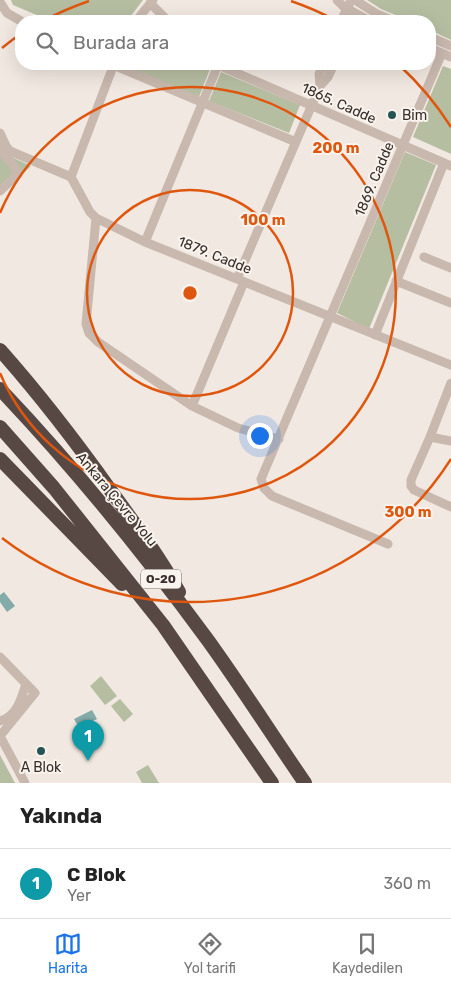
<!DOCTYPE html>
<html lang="tr">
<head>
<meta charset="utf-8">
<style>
  body { margin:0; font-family:Rubik,sans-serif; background:#f6f6f6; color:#222 }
  .you { position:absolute; left:259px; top:435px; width:18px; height:18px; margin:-12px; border:4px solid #fff; border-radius:50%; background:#1a73e8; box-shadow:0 0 0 8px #1a73e833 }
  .badge { display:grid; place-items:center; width:32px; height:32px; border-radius:50%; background:#1a73e8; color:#fff; font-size:16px; font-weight:700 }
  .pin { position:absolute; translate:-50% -41px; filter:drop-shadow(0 1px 2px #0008) }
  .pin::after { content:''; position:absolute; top:26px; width:18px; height:15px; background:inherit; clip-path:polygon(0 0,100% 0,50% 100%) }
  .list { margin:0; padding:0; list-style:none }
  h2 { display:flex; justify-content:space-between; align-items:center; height:65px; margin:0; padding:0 20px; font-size:21px }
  h2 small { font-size:16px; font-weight:400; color:#767676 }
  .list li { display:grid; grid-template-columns:32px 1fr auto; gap:15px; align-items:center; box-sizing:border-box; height:70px; padding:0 20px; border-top:1px solid #e0e0e0 }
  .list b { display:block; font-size:19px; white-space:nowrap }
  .list p { margin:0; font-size:16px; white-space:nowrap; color:#767676 }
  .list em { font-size:16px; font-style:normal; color:#767676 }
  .icon { flex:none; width:28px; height:28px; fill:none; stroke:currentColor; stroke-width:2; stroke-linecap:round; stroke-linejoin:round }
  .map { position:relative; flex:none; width:451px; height:783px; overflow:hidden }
  .search { position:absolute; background:#fff; box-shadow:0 5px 20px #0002; left:15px; right:15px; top:15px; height:55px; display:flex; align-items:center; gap:12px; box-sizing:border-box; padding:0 18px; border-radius:20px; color:#767676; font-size:19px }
  .sheet { height:135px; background:#fff }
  nav { display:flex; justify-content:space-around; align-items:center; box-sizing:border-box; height:70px; border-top:1px solid #e0e0e0; background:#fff; font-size:14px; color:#767676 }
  nav a { display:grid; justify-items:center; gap:2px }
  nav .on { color:#1a73e8 }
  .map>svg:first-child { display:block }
  .green { fill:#b6bea2 }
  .water { fill:#83abaa }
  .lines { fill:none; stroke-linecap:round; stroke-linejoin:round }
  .minor { stroke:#c8b8ae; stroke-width:9 }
  .highway { stroke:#574843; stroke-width:14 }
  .ring { fill:none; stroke:#df570e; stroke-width:2.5 }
  .poi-dot { fill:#255454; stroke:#f9f3ed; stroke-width:2 }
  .labels { text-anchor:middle; stroke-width:4; stroke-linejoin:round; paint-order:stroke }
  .shield { fill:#f9f3ed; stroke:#716965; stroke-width:1 }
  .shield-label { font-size:12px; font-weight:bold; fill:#372e2b }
  .street-label { font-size:14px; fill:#372e2b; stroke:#f9f3ed }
  .poi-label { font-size:14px; fill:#372e2b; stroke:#f9f3ed; text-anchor:start }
  .centre { fill:#df570e; stroke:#f9f3ed; stroke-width:2.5 }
  .ring-label { font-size:15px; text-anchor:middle; font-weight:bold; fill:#df570e; stroke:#f9f3ed; stroke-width:4; stroke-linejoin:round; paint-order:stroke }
</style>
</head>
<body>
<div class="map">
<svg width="451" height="783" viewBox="0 0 451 783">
  <rect width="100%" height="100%" fill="#f1e8e1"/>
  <path class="green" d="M 11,0 L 143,0 L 127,21 L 51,21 L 13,5 Z
    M 367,0 L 451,0 L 451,40 L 430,30 L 430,21 L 410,21 L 381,9 Z
    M 124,64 L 205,64 L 210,69 L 199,97 L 123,66 Z
    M 443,66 L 451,69 L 451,154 L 413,137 Z
    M 221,72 L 300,105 L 289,133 L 209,101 Z
    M 0,145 L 3,153 L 31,166 L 0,195 Z
    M 405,152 L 436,165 L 369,329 L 337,313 Z
    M 101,676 L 117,696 L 105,705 L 90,686 Z
    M 120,699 L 133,714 L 124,722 L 111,706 Z
    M 0,755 L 15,783 L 0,783 Z
    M 148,765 L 159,783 L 142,783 L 136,772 Z"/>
  <path class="water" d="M 4,592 L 15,606 L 7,612 L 0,602 L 0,595 Z
    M 92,710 L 97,719 L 79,728 L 74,719 Z"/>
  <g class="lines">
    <path class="minor" d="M 337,0 L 344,7 L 370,21
      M 355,0 L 377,14 L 394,21
      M 0,2 L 7,13 L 21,21
      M 150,3 L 168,21
      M 136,21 L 153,0
      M 341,21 L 351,0
      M 430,37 L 451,46
      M 430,48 L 451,57
      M 111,64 L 296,142
      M 216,64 L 451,166
      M 320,86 L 319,74 L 324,64
      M 0,133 L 6,146 L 10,151 L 71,177 L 90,212 L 96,218 L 145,242 L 451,365
      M 0,149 C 5,160 13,159 18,174 L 0,191
      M 71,177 L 114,64
      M 96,218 L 86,324 L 89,333 L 98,342 L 192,406 L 238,428 L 279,439
      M 145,242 L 218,65
      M 424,257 L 451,268
      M 237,279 L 320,86 L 328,77 L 334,64
      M 396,281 L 451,303
      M 375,335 L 444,163
      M 451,383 L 430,437 L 411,480 L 411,486 L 414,490 L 451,507
      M 192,406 L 244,282
      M 430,437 L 451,441
      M 388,544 L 272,496 L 264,488 L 261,479 L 442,53
      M 0,657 L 35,693 L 0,736
      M 0,721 C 17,716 21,699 26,684
      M 0,736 L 25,783"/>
    <path class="highway" d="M 0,350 C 40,395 76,442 111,491 C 135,524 159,556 179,592
      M 0,389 C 74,467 143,552 207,639 C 241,686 272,735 305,783
      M 0,427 L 54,488 L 163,625 L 272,783
      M 0,459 L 122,584"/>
  </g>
  <g class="ring">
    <circle cx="190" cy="293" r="103"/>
    <path d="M0 213A206 206 0 1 1 0 373"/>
    <path d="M451 459A309 309 0 0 1 2 538M2 48A309 309 0 0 1 19 35M45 20A309 309 0 0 1 89 1M291 1A309 309 0 0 1 335 20M399 65A309 309 0 0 1 451 127"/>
  </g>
  <g class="poi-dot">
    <circle cx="392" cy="115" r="5"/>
    <circle cx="41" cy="751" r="5"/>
  </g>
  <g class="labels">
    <rect class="shield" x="141" y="569.5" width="40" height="19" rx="4"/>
    <g class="shield-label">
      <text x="161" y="583">O-20</text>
    </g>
    <g class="street-label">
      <text transform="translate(339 103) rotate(24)" y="5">1865. Cadde</text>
      <text transform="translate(374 179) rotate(-67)" y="5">1869. Cadde</text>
      <text transform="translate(215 255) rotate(22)" y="5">1879. Cadde</text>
      <text transform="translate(117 499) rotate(50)" y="5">Ankara Çevre Yolu</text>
    </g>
    <g class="poi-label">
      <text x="402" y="120">Bim</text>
      <text x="41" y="772" text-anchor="middle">A Blok</text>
    </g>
  </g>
  <circle cx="190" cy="293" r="8" class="centre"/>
  <g class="ring-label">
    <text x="336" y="153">200 m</text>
    <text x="263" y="225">100 m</text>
    <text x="408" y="517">300 m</text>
  </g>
</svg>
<div class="you"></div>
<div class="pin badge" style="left:88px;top:761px;background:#0f9aa8">1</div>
<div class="search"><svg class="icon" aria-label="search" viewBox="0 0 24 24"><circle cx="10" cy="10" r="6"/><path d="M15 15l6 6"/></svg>Burada ara</div>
</div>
<section class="sheet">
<h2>Yakında<small></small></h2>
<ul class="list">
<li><span class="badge" style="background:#0f9aa8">1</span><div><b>C Blok</b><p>Yer</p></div><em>360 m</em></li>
</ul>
</section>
<nav>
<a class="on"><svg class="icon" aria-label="map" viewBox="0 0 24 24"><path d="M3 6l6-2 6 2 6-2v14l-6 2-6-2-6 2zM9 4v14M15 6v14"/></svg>Harita</a>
<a><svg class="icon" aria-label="directions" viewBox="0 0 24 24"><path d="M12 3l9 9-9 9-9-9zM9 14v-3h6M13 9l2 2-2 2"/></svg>Yol tarifi</a>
<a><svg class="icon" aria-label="saved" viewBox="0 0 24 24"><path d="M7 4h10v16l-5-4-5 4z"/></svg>Kaydedilen</a>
</nav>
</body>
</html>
